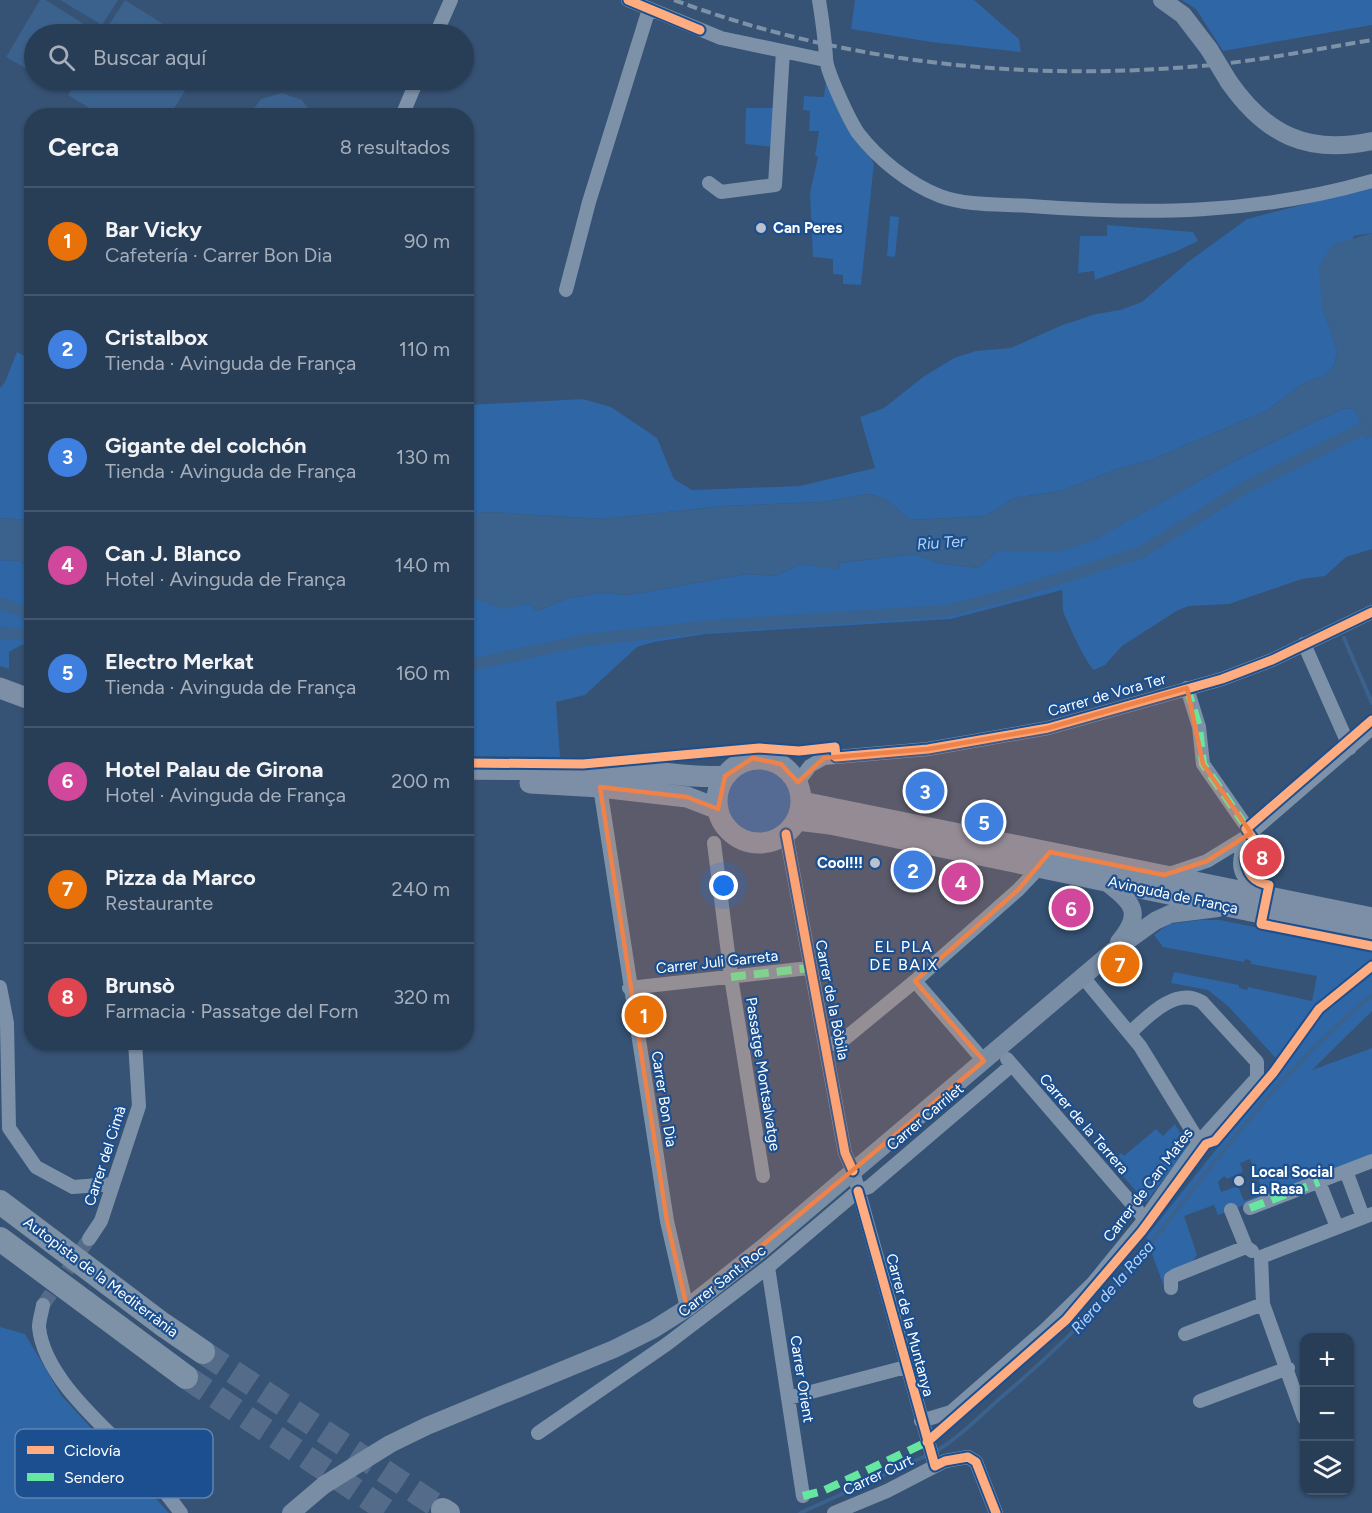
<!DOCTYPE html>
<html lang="es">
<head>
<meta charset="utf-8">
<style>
  body { margin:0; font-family:Figtree,sans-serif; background:#30455d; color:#f1f3f6 }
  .controls { position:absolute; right:18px; bottom:18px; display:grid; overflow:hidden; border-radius:12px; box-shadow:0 2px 4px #0004 }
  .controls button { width:54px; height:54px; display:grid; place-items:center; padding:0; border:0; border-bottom:2px solid #44576d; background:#283e57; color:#f1f3f6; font:30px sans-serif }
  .you { position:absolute; left:724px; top:886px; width:21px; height:21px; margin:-15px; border:4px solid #fff; border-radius:50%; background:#1a73e8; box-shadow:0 0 0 9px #1a73e833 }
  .badge { display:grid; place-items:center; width:39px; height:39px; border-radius:50%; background:#b9c2ce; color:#fff; font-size:20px; font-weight:700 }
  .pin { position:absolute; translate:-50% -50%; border:3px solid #fff; box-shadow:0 2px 6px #0006 }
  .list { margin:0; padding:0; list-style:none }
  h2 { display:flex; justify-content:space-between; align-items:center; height:78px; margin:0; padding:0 24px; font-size:26px }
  h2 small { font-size:20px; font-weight:400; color:#a5aeba }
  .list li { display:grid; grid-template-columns:39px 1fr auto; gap:18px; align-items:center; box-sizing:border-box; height:108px; padding:0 24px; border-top:2px solid #44576d }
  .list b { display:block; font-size:22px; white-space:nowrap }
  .list p { margin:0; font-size:20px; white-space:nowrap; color:#a5aeba }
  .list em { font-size:20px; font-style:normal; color:#a5aeba }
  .icon { flex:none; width:33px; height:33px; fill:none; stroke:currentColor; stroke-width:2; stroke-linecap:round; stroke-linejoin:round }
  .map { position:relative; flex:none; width:1372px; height:1513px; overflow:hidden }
  .search { position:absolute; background:#283e57; box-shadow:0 2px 4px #0004; left:24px; top:24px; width:450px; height:66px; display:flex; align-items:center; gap:15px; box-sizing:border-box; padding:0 21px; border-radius:33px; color:#a5aeba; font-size:22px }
  .panel { position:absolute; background:#283e57; box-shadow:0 2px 4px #0004; left:24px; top:108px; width:450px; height:942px; border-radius:24px }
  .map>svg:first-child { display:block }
  .green { fill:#2f66a5; fill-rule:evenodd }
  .water { fill:#3b618d }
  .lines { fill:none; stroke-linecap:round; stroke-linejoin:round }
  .stream { stroke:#3b618d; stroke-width:4 }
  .canal { stroke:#3b618d; stroke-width:12 }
  .street-tunnel { stroke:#546c89; stroke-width:14; stroke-dasharray:14 7; stroke-linecap:butt }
  .highway-tunnel { stroke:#546c89; stroke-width:24; stroke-dasharray:24 12; stroke-linecap:butt }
  .street { stroke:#7d92a8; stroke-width:14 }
  .secondary { stroke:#798da4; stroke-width:18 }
  .primary { stroke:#7d8ea7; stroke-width:21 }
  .highway { stroke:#7e92a7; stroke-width:24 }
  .rail { stroke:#7e92a7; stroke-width:4; stroke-dasharray:10 4.5; stroke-linecap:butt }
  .secondary-bridge { stroke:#798da4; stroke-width:18 }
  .quiet { stroke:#66e7a1; stroke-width:8; stroke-dasharray:15 8; stroke-linecap:butt }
  .cycleway-casing { stroke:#1b4f8f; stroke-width:13 }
  .cycleway { stroke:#ffac80; stroke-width:9 }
  .marked { fill:#ee8249; fill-opacity:0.2; stroke:#ee8249; stroke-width:4.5; stroke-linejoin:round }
  .poi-dot { fill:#b9c2ce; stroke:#1b4f8f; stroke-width:2 }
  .labels { text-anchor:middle; stroke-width:4.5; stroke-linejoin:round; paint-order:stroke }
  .poi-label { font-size:15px; font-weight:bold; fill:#fff; stroke:#1b4f8f; text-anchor:start }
  .street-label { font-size:15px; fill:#fff; stroke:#1b4f8f }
  .water-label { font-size:16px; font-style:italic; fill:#b5d3f5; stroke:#1b4f8f }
  .neighbourhood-label { font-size:16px; letter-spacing:1.5px; fill:#fff; stroke:#1b4f8f }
  .key { fill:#1b4f8f; stroke:#5f84b1; stroke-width:1.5 }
  .key-label { font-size:16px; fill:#fff }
</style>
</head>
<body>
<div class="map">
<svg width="1372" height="1513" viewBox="0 0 1372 1513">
  <rect width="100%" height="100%" fill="#365274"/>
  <path class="green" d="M 855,0 L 974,0 L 1019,39 L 1021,52 L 931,42 L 851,29 Z
    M 1182,0 L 1372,0 L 1372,25 L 1223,51 L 1196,9 Z
    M 826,80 L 842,117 L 874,163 L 861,285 L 843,284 L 843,275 L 833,274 L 833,259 L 813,257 L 810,193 L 818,157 L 815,156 L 819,131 L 809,131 L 810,111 L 803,110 L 804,96 L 824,97 Z
    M 746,108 L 775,108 L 773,147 L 745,144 Z
    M 1372,187 L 1372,233 L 1354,236 L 1322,305 L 1337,350 L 1335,364 L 1326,375 L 1307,381 L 1266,411 L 1151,460 L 1117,469 L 1061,491 L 1015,498 L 985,516 L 911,520 L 884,498 L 868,494 L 823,502 L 724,506 L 602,519 L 489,512 L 467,514 L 467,405 L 583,399 L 611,407 L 657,438 L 674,479 L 692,490 L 800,486 L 875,468 L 860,417 L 884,408 L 923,377 L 954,358 L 976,351 L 1011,348 L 1060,326 L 1096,314 L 1120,310 L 1142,302 L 1188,262 L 1247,219 Z
    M 890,216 L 899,217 L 895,257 L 887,256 Z
    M 1107,225 L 1193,232 L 1198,241 L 1175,252 L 1095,280 L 1094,271 L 1078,273 L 1080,236 L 1107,236 Z
    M 17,352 L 31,359 L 31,520 L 0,518 L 0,388 L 5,382 Z
    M 1344,408 L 1355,409 L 1366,439 L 1372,436 L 1372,549 L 1346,557 L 1325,576 L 1302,579 L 1229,604 L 1189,606 L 1178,610 L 1122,646 L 1105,665 L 1094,670 C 1086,664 1069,625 1064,614 C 1062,607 1063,597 1062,590 L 951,619 L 706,634 L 654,642 L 637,647 L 585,695 L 556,702 L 560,757 L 467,756 L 467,600 L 478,600 L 506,608 L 528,603 L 537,611 L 569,598 L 600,593 L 629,595 L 746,574 L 775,576 L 800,564 L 839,569 L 840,563 L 915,554 L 938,563 L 978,568 L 997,551 L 1135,517 L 1238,459 Z
    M 0,560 L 21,561 L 31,573 L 24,586 L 31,598 L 31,644 L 21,645 L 9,652 L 9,669 L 0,666 Z
    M727 801a32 32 0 1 1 64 0a32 32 0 1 1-64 0Z
    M 1200,920 L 1220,920 L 1372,951 L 1372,1011 L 1312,1070 L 1372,1048 L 1372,1155 L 1218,1215 L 1214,1205 L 1184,1216 L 1197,1255 L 1192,1262 L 1165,1279 L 1164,1287 L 1146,1237 L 1283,1066 L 1229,1007 L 1208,990 L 1171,983 L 1174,972 L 1239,985 L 1239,988 L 1247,990 L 1248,987 L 1312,1001 L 1317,976 L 1251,964 L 1251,961 L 1245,959 L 1244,962 L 1163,947 L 1154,935 L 1169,924 ZM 1250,1159 L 1264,1194 L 1244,1201 L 1238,1186 L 1221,1192 L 1218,1182 L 1224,1176 L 1227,1179 L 1243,1172 L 1240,1163 Z
    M 1175,1124 L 1188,1147 L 1146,1202 L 1111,1163 L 1121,1153 L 1124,1156 L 1156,1129 L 1163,1136 Z
    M 0,1327 L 25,1334 L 61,1395 L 169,1513 L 0,1513 Z"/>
  <path class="water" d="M 40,0 L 46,0 L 98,33 L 34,34 L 34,73 L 6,57 Z
    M 60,0 L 118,0 L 102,25 Z
    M 125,0 L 179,34 L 117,34 L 107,28 Z
    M 77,80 L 177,80 L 188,86 L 170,115 L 101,115 L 68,95 Z
    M 282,93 L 302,100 L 313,115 L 249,115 L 261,99 Z
    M 1372,233 L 1372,436 L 1366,439 L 1355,409 L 1344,408 L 1238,459 L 1095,540 L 1059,552 L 997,551 L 978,568 L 938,563 L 915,554 L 840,563 L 839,570 L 800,564 L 775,576 L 746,574 L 629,595 L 600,593 L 569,598 L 537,611 L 528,603 L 506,609 L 478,600 L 467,600 L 467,552 L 471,544 L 467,539 L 467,514 L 489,512 L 602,519 L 724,506 L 823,502 L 868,494 L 884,498 L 911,520 L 985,516 L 1015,498 L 1061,491 L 1117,469 L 1151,460 L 1266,411 L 1307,381 L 1326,375 L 1335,364 L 1337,350 L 1322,305 L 1319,267 L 1332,245 Z
    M 0,518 L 31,520 L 31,573 L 21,561 L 0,560 Z"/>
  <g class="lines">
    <path class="stream" d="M 1344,638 L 1372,703
      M 935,1452 C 960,1437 982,1414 1005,1394 C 1045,1360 1083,1324 1118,1283 C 1200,1185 1272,1076 1372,995
      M 800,1513 L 928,1455"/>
    <path class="canal" d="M 0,603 L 32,615
      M 0,633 L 32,635
      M 466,666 L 586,640 L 712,626 L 946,611 L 1008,595 L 1142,552 L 1244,488 L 1372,424"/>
    <path class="street-tunnel" d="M 43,1305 L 89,1239"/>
    <path class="highway-tunnel" d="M 203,1352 L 443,1510
      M 186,1377 L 390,1513"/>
    <path class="street" d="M 628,0 L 721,38 L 825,60
      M 819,0 C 822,19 825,39 826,58 C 826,71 850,121 858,133 C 878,159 909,184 940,196 C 967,206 1001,204 1030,206 C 1148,215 1257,214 1372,181
      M 436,34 L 451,0
      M 402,116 L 417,80
      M 709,183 L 721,192 L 775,185 L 783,51
      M 566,290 L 589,202 L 649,9
      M 1304,644 L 1350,748
      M 1187,688 L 1199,727 L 1203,764 L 1251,833
      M 798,782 L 810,766 L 824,758 L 928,749 L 1048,728 L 1222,679 L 1272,660 L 1372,612
      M 600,787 L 667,1221 L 687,1308
      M 786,834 L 845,1153 L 853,1171 L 935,1466
      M 1246,837 C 1238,864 1235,872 1258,893
      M 714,843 L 731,977 L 763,1176
      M 1169,874 L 1207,861 L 1246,837 L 1372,728
      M 1083,977 L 1140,1046 L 1199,1142
      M 915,981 L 984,1061
      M 0,987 L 7,1023 L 9,1128 L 36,1167 L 73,1187 L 113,1184
      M 629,988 L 809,968
      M 826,1046 L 842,1041 L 915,981 L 1018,890 L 1039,868
      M 1007,1059 L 1145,1219
      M 1346,1171 L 1363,1217
      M 1319,1182 L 1337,1227
      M 1250,1208 L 1372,1161
      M 1231,1210 L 1246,1247 L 1252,1251
      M 89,1239 L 101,1221 L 139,1106 L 135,1042
      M 1261,1257 L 1263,1304 L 1304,1418
      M 1261,1257 L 1372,1214
      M 768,1267 L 803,1496
      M 1171,1288 L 1171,1278 L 1176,1275 L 1246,1247
      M 43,1305 C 42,1312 39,1320 39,1327 C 44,1382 115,1435 149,1473 C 161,1486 171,1500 181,1513
      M 1185,1334 L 1263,1304
      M 788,1398 L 906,1367
      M 1200,1401 L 1288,1368
      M 921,1421 L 951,1412 L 1046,1329 L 1093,1283 L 1145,1219 L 1199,1142 L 1257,1078 L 1257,1062 L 1202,1002 C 1176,986 1148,1016 1130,1033
      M 538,1433 L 667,1344 L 768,1267 L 858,1191 L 869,1187 L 1012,1065
      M 834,1513 L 887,1491 L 945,1461 L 968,1457 L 976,1462 L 996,1513"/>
    <path class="secondary" d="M 1162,0 L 1183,15 L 1209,49
      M 1229,82 C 1266,135 1308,155 1372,141
      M 1105,881 C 1131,902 1145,911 1119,942
      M 291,1513 L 324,1485 L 390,1444 L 427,1426 L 614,1349 L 654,1329 L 687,1308 L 764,1247 L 1113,951 L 1155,921 L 1170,914 L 1218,908"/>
    <path class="primary" d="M 0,688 L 32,700
      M717 801a42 42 0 1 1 84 0a42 42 0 1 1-84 0Z
      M 466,769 C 524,770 581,769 638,771 C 667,772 695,779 725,776
      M 530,783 L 600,787 L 687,797 L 718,809
      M 802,802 L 1372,918
      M 797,820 L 830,824 L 1372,936"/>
    <path class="highway" d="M 0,1202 L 162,1324 L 203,1352
      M 0,1239 L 186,1377
      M 443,1510 L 448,1513"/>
    <path class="rail" d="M 674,0 C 838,61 1014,81 1188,67 C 1249,63 1311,50 1372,40"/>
    <path class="secondary-bridge" d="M 1209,49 L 1229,82"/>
    <path class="quiet" d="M 1187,688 L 1199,727 L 1203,764 L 1249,831
      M 731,977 L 809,968
      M 1250,1208 L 1319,1182
      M 803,1496 L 823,1491 L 927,1442"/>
    <g class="cycleway-casing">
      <path id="cycleway" d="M 628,0 L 700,30
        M 1372,720 L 1246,829 L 1255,841 L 1245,858 C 1247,874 1253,882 1269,885 L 1261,924 L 1372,946
        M 466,763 L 583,764 L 759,748 L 799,751 L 835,747 L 836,757 L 928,749 L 1048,728 L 1222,679 L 1272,660 L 1372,612
        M 786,834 L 845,1153 L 853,1171
        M 858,1191 L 935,1466 L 945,1461 L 968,1457 L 976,1462 L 996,1513
        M 927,1442 L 1066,1320 L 1142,1231 L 1206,1144 L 1215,1141 L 1273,1073 L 1319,1009 L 1372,966"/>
    </g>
    <use href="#cycleway" class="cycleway"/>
  </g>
  <path class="marked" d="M 1187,688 L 1203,764 L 1251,833 L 1207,861 L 1164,875 L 1050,852 L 1018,890 L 915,981 L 984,1061 L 687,1308 L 667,1221 L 600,787 L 687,797 L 718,809 L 725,776 L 753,758 L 781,764 L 798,782 L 824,758 L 928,749 L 1048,728 Z"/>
  <g class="poi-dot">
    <circle cx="761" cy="228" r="6"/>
    <circle cx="875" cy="863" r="6"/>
    <circle cx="1239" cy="1181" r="6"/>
  </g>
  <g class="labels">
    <g class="poi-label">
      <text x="773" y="233">Can Peres</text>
      <text x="863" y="868" text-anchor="end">Cool!!!</text>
      <text x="1251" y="1177">Local Social<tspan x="1251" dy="17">La Rasa</tspan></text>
    </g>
    <g class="street-label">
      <text transform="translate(1107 695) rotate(-16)" y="5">Carrer de Vora Ter</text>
      <text transform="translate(1173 895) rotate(12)" y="5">Avinguda de França</text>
      <text transform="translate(717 962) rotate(-6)" y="5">Carrer Juli Garreta</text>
      <text transform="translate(832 1000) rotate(79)" y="5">Carrer de la Bòbila</text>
      <text transform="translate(763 1074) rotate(81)" y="5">Passatge Montsalvatge</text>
      <text transform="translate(664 1099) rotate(81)" y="5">Carrer Bon Dia</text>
      <text transform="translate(925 1117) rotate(-40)" y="5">Carrer Carrilet</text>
      <text transform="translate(1084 1124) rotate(49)" y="5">Carrer de la Terrera</text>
      <text transform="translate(105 1156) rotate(-72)" y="5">Carrer del Cimà</text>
      <text transform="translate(1148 1185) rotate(-53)" y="5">Carrer de Can Mates</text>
      <text transform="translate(101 1277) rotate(37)" y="5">Autopista de la Mediterrània</text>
      <text transform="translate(722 1281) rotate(-38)" y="5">Carrer Sant Roc</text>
      <text transform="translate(910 1325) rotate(75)" y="5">Carrer de la Muntanya</text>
      <text transform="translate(802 1379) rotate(81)" y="5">Carrer Orient</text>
      <text transform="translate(878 1475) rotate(-25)" y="5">Carrer Curt</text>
    </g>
    <g class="water-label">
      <text transform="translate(941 542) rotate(-4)" y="6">Riu Ter</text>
      <text transform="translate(1112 1287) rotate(-49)" y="6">Riera de la Rasa</text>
    </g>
    <g class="neighbourhood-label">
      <text x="904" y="952">EL PLA<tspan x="904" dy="18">DE BAIX</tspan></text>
    </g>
  </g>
  <rect x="15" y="1429" width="198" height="69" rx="9" class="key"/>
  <rect x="27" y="1446" width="27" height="8" fill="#ffac80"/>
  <rect x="27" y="1473" width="27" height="8" fill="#66e7a1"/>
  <g class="key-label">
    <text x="64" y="1456">Ciclovía</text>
    <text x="64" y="1483">Sendero</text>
  </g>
</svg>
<div class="controls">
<button>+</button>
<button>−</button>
<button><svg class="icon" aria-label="layers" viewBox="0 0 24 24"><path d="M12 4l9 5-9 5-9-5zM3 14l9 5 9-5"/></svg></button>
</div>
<div class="you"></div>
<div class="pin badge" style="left:644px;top:1015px;background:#e8710a">1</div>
<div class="pin badge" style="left:913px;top:870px;background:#3f7fe0">2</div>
<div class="pin badge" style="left:925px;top:791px;background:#3f7fe0">3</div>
<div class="pin badge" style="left:961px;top:882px;background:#d1479c">4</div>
<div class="pin badge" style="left:984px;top:822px;background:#3f7fe0">5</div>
<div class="pin badge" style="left:1071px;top:908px;background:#d1479c">6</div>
<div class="pin badge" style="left:1120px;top:964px;background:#e8710a">7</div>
<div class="pin badge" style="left:1262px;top:857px;background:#e0444e">8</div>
<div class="search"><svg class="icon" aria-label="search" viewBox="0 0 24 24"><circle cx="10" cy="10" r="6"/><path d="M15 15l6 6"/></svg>Buscar aquí</div>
<section class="panel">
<h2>Cerca<small>8 resultados</small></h2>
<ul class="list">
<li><span class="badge" style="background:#e8710a">1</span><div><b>Bar Vicky</b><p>Cafetería · Carrer Bon Dia</p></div><em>90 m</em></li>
<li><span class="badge" style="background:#3f7fe0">2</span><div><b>Cristalbox</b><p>Tienda · Avinguda de França</p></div><em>110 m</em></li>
<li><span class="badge" style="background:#3f7fe0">3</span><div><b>Gigante del colchón</b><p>Tienda · Avinguda de França</p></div><em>130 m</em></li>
<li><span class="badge" style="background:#d1479c">4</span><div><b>Can J. Blanco</b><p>Hotel · Avinguda de França</p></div><em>140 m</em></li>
<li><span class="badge" style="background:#3f7fe0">5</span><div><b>Electro Merkat</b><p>Tienda · Avinguda de França</p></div><em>160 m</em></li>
<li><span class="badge" style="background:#d1479c">6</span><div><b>Hotel Palau de Girona</b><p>Hotel · Avinguda de França</p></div><em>200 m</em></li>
<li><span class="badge" style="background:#e8710a">7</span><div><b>Pizza da Marco</b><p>Restaurante</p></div><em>240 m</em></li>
<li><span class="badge" style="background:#e0444e">8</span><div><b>Brunsò</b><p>Farmacia · Passatge del Forn</p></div><em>320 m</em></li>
</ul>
</section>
</div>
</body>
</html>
